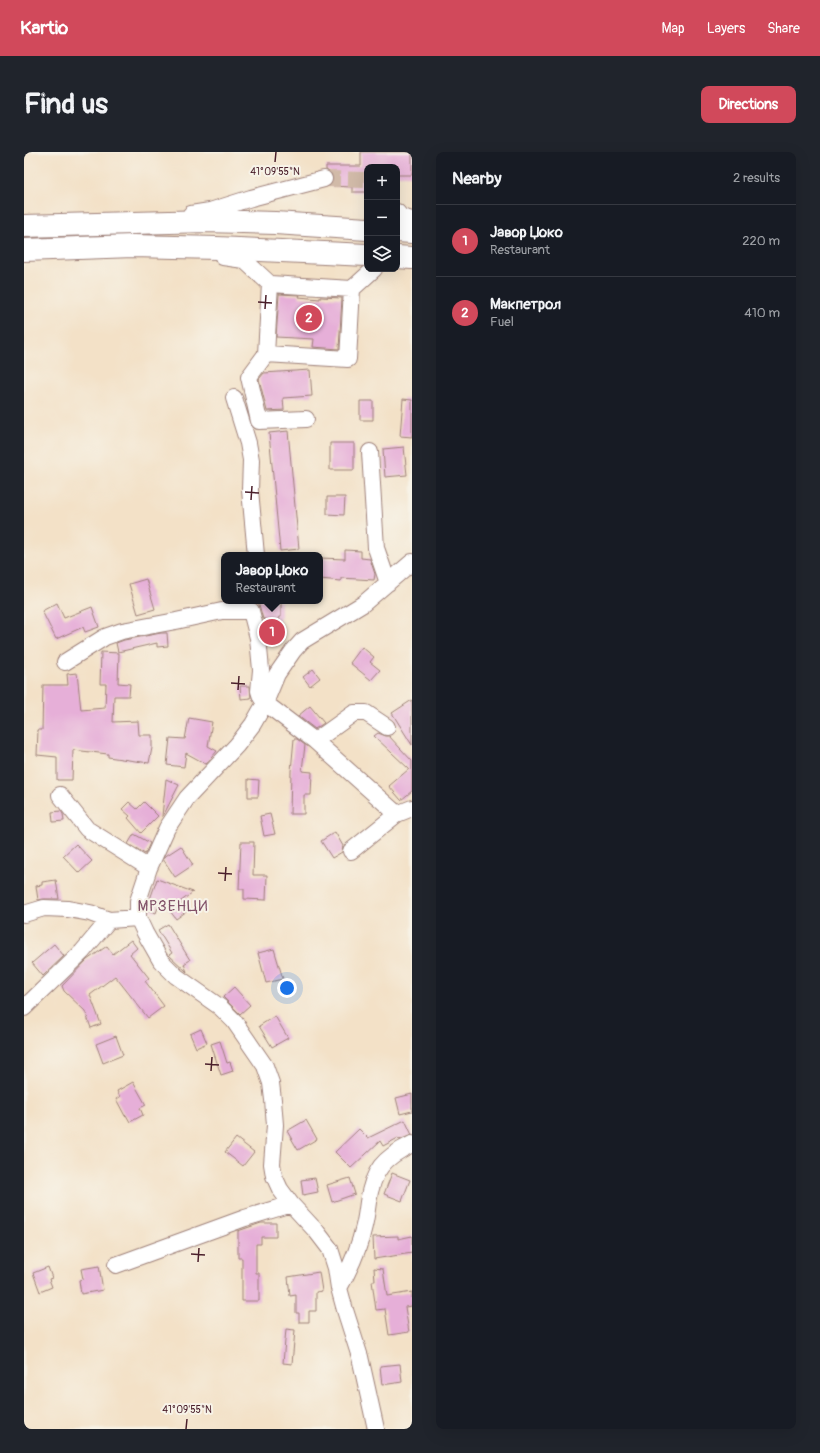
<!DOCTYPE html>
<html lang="en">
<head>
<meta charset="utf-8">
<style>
  body { margin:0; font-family:Pangolin,sans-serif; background:#20242c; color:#f1f3f6 }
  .controls { position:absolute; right:12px; top:12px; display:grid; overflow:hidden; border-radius:8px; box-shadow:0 4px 16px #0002 }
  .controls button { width:36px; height:36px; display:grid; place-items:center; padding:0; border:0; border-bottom:1px solid #363941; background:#171b24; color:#f1f3f6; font:20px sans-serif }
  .you { position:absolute; left:263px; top:836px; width:14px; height:14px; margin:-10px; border:3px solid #fff; border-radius:50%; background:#1a73e8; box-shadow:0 0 0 6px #1a73e833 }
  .badge { display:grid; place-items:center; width:26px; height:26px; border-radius:50%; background:#d1495b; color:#fff; font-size:13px; font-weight:700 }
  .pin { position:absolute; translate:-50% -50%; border:2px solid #fff; box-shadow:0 1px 4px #0006 }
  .popup { position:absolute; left:197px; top:400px; width:102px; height:52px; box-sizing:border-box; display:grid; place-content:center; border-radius:8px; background:#171b24; filter:drop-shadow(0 1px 3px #0005); font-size:13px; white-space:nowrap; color:#9ea1a6 }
  .popup b { font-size:15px; color:#f1f3f6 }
  .popup::after { content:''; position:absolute; left:50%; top:100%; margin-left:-8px; border:8px solid transparent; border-top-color:#171b24 }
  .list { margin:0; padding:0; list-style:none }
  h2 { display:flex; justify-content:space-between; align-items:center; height:52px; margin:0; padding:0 16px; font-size:17px }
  h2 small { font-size:13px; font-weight:400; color:#9ea1a6 }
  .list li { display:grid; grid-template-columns:26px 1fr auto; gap:12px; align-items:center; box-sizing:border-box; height:72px; padding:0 16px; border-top:1px solid #363941 }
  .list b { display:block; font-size:15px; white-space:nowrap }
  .list p { margin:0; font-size:13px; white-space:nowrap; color:#9ea1a6 }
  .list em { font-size:13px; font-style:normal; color:#9ea1a6 }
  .icon { flex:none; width:22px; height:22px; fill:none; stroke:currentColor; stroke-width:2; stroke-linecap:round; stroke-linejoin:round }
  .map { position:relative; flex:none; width:388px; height:1277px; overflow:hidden; border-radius:8px }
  header { display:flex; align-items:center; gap:24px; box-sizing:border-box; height:56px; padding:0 20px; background:#d1495b; color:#fff }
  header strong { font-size:19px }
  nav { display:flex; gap:22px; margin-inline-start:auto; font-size:14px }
  .intro { display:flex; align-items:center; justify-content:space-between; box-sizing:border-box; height:96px; padding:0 24px }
  h1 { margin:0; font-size:28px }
  .button { padding:10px 18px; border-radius:8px; background:#d1495b; color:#fff; font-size:14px; font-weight:700 }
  main { display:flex; gap:24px; padding:0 24px }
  aside { flex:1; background:#171b24; border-radius:8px; box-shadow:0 4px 16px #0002 }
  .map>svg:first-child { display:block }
  .building { fill:#e6afd8 }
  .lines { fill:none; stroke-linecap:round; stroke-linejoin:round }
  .minor-tunnel { stroke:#d1baa8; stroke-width:16; stroke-dasharray:16 8; stroke-linecap:butt }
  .minor-casing { stroke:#9e8079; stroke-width:18 }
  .highway-casing { stroke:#9e8079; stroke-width:24 }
  .minor { stroke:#fff; stroke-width:16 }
  .highway { stroke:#fff; stroke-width:22 }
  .ticks { fill:none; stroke:#4a1f2b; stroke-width:1.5 }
  .labels { text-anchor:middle; stroke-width:4; stroke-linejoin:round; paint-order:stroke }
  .quarter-label { font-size:15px; letter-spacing:1px; fill:#815168; stroke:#f7f3e8 }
  .ticks-label { font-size:10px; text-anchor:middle; fill:#4a1f2b; stroke:#f7f3e8; stroke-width:4; stroke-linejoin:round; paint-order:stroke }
</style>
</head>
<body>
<header>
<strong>Kartio</strong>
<nav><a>Map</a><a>Layers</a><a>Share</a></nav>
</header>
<div class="intro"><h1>Find us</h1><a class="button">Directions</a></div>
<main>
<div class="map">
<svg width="388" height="1277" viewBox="0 0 388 1277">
  <rect width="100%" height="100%" fill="#f7f3e8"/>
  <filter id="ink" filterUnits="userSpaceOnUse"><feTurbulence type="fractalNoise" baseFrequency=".025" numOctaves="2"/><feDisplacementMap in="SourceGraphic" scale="8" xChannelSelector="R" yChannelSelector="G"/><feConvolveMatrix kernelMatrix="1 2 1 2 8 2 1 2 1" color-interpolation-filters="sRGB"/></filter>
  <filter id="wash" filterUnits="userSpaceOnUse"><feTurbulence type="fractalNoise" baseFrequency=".012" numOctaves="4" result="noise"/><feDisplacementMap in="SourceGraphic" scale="16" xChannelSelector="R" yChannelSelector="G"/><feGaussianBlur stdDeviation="0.9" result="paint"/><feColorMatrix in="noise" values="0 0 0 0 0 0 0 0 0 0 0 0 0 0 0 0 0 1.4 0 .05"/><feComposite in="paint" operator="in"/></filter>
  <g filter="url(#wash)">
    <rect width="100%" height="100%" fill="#f3e1c7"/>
    <g id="blocks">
      <path class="building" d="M 337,0 L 388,0 L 388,23 L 373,23 L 373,15 L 343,15 L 343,40 L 328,40 L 328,35 L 306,34 L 309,30 L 309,25 L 307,21 L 302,18 L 302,14 L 337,14 Z
        M 255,142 L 276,143 L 275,145 L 296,147 L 296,145 L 318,146 L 315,197 L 289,195 L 290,187 L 252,185 Z
        M 286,218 L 288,244 L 259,246 L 260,258 L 243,259 L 235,227 L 240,221 Z
        M 379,247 L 388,248 L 388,285 L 376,284 Z
        M 336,249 L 349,249 L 349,268 L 336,268 Z
        M 264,279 L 275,397 L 256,399 L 245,281 Z
        M 306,291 L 330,291 L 330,318 L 306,318 Z
        M 380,295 L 383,323 L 361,325 L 359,297 Z
        M 303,345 L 321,345 L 320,363 L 303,362 Z
        M 321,398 L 337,399 L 337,406 L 346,407 L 351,422 L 350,428 L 317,426 L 317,429 L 296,427 L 296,406 L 321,407 Z
        M 122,427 L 131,457 L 114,462 L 105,432 Z
        M 234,449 L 257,449 L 257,465 L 255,465 L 256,489 L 244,490 L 241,467 L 239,467 Z
        M 33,451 L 40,466 L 68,455 L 75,475 L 61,480 L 59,475 L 32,487 L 18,459 Z
        M 137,481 L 143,481 L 144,494 L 133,495 L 133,491 L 94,500 L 92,491 L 100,488 Z
        M 338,495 L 350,505 L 346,510 L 356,518 L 347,528 L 326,511 Z
        M 77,500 L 95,501 L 94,531 L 106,532 L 105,544 L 90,544 L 89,570 L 114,569 L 115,583 L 128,583 L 128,596 L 125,611 L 84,605 L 84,602 L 49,598 L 48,628 L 33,628 L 33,605 L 13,603 L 14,578 L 18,578 L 19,533 L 44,533 L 43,522 L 53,521 L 57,558 L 81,556 L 82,532 L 76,532 Z
        M 289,517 L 296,526 L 286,534 L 279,525 Z
        M 216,534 L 226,534 L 227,546 L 217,547 Z
        M 388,548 L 388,593 L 368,561 Z
        M 286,554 L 300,571 L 291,577 L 274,564 Z
        M 165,566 L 188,570 L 184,594 L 193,599 L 182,612 L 162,601 L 160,615 L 143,613 L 146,586 L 161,587 Z
        M 354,581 L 362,584 L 365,584 L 388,609 L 388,639 L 377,648 L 365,634 L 385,617 L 350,584 Z
        M 270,587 L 273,587 L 281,593 L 278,619 L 288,620 L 287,643 L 280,643 L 280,662 L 266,662 L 267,619 Z
        M 142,627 L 155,633 L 139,664 L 138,664 Z
        M 224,627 L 235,628 L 234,645 L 224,645 Z
        M 105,650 L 113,657 L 120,650 L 134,664 L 117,681 L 104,666 L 106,664 L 98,657 Z
        M 37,659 L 39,662 L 40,669 L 29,670 L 28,660 Z
        M 246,662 L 251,682 L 240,684 L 236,664 Z
        M 311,680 L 319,694 L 318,700 L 308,706 L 297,689 Z
        M 110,682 L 126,691 L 121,702 L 104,692 Z
        M 217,690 L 230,690 L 229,723 L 243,723 L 242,748 L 220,747 L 220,737 L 215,737 Z
        M 52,692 L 68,709 L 55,721 L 39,704 Z
        M 157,694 L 169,713 L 151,725 L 139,707 L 140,705 Z
        M 133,727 L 169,740 L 156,750 L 163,759 L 152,767 L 137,747 L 132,761 L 124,758 L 124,753 Z
        M 32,728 L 35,747 L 20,747 L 14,748 L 12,734 L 18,733 L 18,730 Z
        M 144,772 L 166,808 L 160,812 L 163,820 L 145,803 L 148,801 L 134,778 Z
        M 107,788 L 113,796 L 106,802 L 125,826 L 121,829 L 140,854 L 124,866 L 91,824 L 66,843 L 77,872 L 67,876 L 61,859 L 40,839 L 38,834 L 63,808 L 83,794 L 89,802 Z
        M 30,792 L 40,804 L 19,824 L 8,811 Z
        M 250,797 L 259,827 L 242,831 L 234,801 Z
        M 210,835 L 226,853 L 216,862 L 199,845 Z
        M 251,864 L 264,886 L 248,895 L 235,874 Z
        M 177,877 L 183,891 L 172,896 L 166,882 Z
        M 92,884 L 99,903 L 79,911 L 72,892 Z
        M 196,889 L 203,911 L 206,910 L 209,919 L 197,923 L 187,892 Z
        M 109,930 L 122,953 L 116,956 L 119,963 L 106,970 L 102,963 L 101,964 L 92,947 L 96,945 L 93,939 Z
        M 388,942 L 388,959 L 376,962 L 372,946 Z
        M 282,968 L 293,987 L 274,998 L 263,979 Z
        M 381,968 L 388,983 L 375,988 L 374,986 L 359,994 L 356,989 L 327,1016 L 311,1000 L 335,977 L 344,986 Z
        M 212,986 L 230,1000 L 219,1014 L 201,1000 Z
        M 368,1021 L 386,1028 L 378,1049 L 360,1042 Z
        M 291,1026 L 294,1040 L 279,1043 L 277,1028 Z
        M 326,1026 L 331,1042 L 308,1050 L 303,1033 Z
        M 237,1071 L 252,1071 L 252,1085 L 237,1085 L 237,1092 L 232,1092 L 232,1121 L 235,1121 L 235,1149 L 218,1149 L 218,1106 L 214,1106 L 214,1079 Z
        M 374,1084 L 374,1087 L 388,1084 L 388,1101 L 350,1107 L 349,1085 Z
        M 75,1114 L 79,1138 L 57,1142 L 55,1128 L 59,1127 L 57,1117 Z
        M 24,1115 L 28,1126 L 25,1127 L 28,1135 L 16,1140 L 9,1121 Z
        M 350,1116 L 359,1117 L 363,1144 L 388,1140 L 388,1154 L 381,1155 L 385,1180 L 365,1183 L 361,1157 L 352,1158 L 348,1129 L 351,1129 Z
        M 295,1120 L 298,1139 L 292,1140 L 292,1159 L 285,1159 L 285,1170 L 275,1170 L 275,1161 L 272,1161 L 272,1143 L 266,1144 L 264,1125 Z
        M 262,1177 L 271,1178 L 268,1212 L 259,1211 Z
        M 376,1212 L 378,1230 L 358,1233 L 356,1214 Z"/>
    </g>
  </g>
  <g filter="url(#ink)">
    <use href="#blocks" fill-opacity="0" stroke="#9e8079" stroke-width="1"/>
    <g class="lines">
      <path class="minor-tunnel" d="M 300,27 L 343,28"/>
      <g class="minor-casing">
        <path id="minor" d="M 373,60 L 377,65 L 388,68
          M 167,62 L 186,59 L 227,46 L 300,27
          M 199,105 L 220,108 L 246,132 L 328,137
          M 246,132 L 242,202 L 324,207 L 328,137 L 350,117
          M 242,202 L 225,225 L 235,269 L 282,267
          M 210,246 L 224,291 L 227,308 L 226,338 L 232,403
          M 346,300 L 352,396 L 364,431
          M 41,510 L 81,485 L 98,479 L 152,469 L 198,459 L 227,459 L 234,486 L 237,518 L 235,539 L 237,545 L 241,551 L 291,589 L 373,662
          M 291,589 L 330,561 L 342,561 L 363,575
          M 36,643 L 63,677 L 125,716
          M 327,699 L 373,662 L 388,656
          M 0,762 L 20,756 L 44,757 L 66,761 L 85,768 L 114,766
          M 0,856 L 58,800 L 85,768
          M 92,1113 L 221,1066 L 267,1052
          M 315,1136 C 327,1115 335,1097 340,1074 C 342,1066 343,1058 344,1050 C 349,1018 359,1006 388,992
          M 352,1277 L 336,1205 L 321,1158 L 315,1136 L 312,1116 L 306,1097 L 293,1080 L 267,1052 L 256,1037 L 250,1024 L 248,1012 L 251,973 L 249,948 L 247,931 L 241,914 L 210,869 L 196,855 L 152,824 L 137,809 L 121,781 L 114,766 L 114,749 L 125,716 L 143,676 L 163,646 L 213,593 L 229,572 L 241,551 L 253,522 L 269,499 L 278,489 L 339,452 L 388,410"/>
      </g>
      <g class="highway-casing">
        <path id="highway" d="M 0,74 L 182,69 L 251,71 L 343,77
          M 373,79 L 388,80
          M 0,98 L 109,94 L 193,96 L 343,103
          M 373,105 L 388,106"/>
      </g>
      <use href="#minor" class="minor"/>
      <use href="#highway" class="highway"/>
    </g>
  </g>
  <path class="ticks" d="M 251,10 L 252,0M 234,150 L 248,151M 241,157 L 242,143M 221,340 L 235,341M 227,348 L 228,334M 207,531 L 221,532M 214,538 L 215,524M 194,721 L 208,722M 201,729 L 202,715M 181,912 L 195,913M 187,919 L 188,905M 167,1102 L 181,1103M 174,1110 L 175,1096M 162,1277 L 163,1267"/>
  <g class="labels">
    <g class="quarter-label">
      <text x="149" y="759">МРЗЕНЦИ</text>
    </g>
  </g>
  <g class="ticks-label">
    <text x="251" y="23">41°09'55"N</text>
    <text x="163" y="1261">41°09'55"N</text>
  </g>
</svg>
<div class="controls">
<button>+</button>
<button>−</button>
<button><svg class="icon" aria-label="layers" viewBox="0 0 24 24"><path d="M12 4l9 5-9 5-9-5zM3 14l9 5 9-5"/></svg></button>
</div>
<div class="you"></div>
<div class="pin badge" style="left:248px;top:480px">1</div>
<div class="popup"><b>Јавор Џоко</b>Restaurant</div>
<div class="pin badge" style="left:285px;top:166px">2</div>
</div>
<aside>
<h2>Nearby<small>2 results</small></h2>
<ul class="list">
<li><span class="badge">1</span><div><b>Јавор Џоко</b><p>Restaurant</p></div><em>220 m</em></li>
<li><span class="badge">2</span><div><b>Макпетрол</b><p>Fuel</p></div><em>410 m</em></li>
</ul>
</aside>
</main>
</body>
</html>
